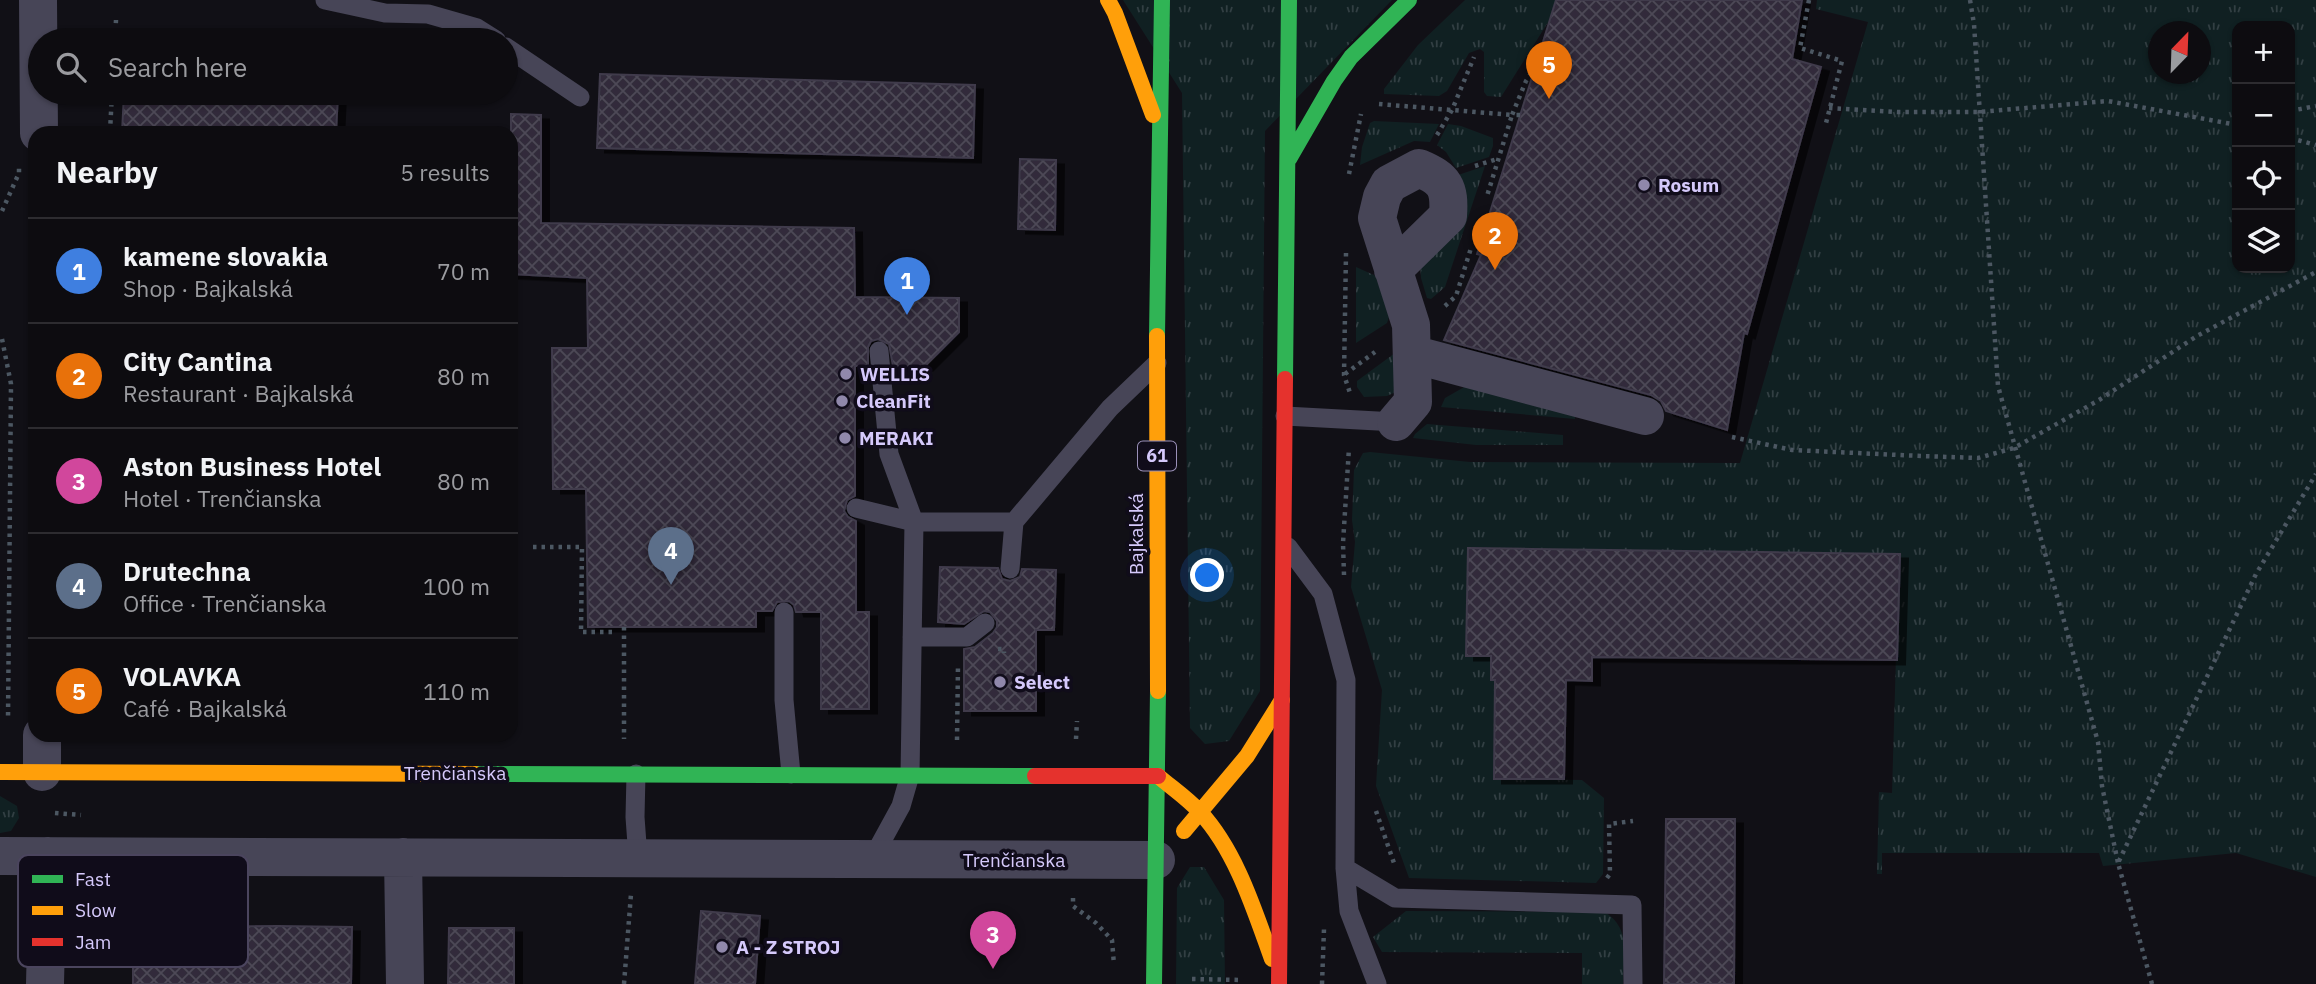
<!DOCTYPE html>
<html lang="en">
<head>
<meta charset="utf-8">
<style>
  body { margin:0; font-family:"IBM Plex Sans",sans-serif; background:#1b1a1e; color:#f1f3f6 }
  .controls { position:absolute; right:21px; top:21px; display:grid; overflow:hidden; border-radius:14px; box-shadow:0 2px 5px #0004 }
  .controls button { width:63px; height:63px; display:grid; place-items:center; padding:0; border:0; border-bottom:2px solid #2d2c30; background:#0d0c10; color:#f1f3f6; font:35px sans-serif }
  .compass { position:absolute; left:2148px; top:21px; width:63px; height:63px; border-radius:50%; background:#0d0c10; box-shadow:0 2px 5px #0004; rotate:23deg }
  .you { position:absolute; left:1208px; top:576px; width:24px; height:24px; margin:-18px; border:5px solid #fff; border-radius:50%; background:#1a73e8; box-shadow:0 0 0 10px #1a73e833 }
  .badge { display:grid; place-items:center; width:46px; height:46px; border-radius:50%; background:#d93025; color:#fff; font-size:23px; font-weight:700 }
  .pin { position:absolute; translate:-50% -58px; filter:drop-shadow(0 2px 4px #0008) }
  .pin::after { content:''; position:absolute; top:37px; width:24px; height:21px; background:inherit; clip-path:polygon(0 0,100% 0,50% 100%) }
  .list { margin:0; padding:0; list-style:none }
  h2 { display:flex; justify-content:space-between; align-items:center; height:91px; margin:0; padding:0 28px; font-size:30px }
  h2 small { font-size:23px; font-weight:400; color:#9a9b9f }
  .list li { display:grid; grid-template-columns:46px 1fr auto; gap:21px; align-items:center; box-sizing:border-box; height:105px; padding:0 28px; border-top:2px solid #2d2c30 }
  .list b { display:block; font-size:26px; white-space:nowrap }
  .list p { margin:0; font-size:23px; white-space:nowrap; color:#9a9b9f }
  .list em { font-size:23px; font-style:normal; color:#9a9b9f }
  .icon { flex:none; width:38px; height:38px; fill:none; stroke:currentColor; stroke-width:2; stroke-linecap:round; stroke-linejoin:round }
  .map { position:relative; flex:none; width:2316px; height:984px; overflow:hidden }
  .search { position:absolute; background:#0d0c10; box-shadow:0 2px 5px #0004; left:28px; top:28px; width:490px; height:77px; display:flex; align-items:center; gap:18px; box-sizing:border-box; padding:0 24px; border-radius:38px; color:#9a9b9f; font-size:26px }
  .panel { position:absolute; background:#0d0c10; box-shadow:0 2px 5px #0004; left:28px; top:126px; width:490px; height:616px; border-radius:21px }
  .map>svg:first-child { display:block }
  .grass { fill:url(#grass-tufts); fill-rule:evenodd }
  .building { fill:url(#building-cross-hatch); stroke:#3f3a4b; stroke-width:2; filter:url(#shadow) }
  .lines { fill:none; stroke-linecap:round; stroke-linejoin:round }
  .path { stroke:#4c5762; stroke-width:4.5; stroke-dasharray:3.5 5; stroke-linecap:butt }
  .lane { stroke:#474557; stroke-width:19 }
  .street { stroke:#474557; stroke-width:38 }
  .fast { stroke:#30b455; stroke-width:16 }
  .slow { stroke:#ff9f0a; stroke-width:16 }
  .jam { stroke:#e5322d; stroke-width:16 }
  .poi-dot { fill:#9088ab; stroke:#100c1a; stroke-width:2.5 }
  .labels { text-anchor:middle; stroke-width:7; stroke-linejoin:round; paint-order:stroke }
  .shield { fill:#100c1a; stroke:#9a90b8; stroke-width:2 }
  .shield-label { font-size:18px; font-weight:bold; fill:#d5c9fb }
  .poi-label { font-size:19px; font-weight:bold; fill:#d5c9fb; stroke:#100c1a; text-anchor:start }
  .street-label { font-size:19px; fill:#d5c9fb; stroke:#100c1a }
  .key { fill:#100c1a; stroke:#4b455e; stroke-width:2 }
  .key-label { font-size:19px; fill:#d5c9fb }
</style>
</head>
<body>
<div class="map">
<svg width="2316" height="984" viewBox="0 0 2316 984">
  <defs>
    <pattern id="grass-tufts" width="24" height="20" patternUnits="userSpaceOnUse" patternTransform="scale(1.75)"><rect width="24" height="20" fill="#102022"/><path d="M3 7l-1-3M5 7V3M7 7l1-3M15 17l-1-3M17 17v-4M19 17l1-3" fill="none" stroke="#323f43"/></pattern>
    <pattern id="building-cross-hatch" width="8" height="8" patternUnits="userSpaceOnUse" patternTransform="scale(1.75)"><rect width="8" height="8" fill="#302c3a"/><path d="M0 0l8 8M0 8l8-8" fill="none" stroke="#4d4957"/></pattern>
    <filter id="shadow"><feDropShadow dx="8" dy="4.5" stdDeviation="0" flood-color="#0009"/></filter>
  </defs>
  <rect width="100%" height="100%" fill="#111016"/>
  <path class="grass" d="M 1123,0 L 1392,0 L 1265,131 L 1260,691 L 1229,741 L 1205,744 L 1190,728 L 1182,93 Z
    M 1465,0 L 1562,0 L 1501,97 L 1487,96 L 1484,92 L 1484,52 L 1480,49 L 1469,53 L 1447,91 L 1439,96 L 1384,94 L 1384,89 L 1418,45 Z
    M 1817,0 L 2316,0 L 2316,877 L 2236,853 L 2103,866 L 2099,853 L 1882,853 L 1882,874 L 1877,874 L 1879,792 L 1892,793 L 1899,554 L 1468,548 L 1466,655 L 1491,656 L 1495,680 L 1494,779 L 1582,780 L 1604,798 L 1603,874 L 1596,883 L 1409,878 L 1376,786 L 1382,690 L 1351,587 L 1355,542 L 1352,520 L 1354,470 L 1363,453 L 1370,452 L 1470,462 L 1740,463 L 1868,22 L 1816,9 ZM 2237,26 L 2290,26 L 2290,268 L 2237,268 ZM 2158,32 L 2200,32 L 2200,74 L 2158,74 Z
    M 1374,121 L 1439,124 L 1430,142 L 1414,141 L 1360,165 L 1362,147 L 1370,123 Z
    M 1448,124 L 1461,126 L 1493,138 L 1493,146 L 1489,157 L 1456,168 L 1446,152 L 1437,145 Z
    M 1485,166 L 1445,287 L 1431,299 L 1427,298 L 1421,278 L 1420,264 L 1458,175 Z
    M 1356,267 L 1376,276 L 1389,317 L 1387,323 L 1356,343 Z
    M 1399,350 L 1400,390 L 1387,396 L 1364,397 L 1357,387 L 1357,381 Z
    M 1466,386 L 1575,414 L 1575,419 L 1441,407 L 1445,398 Z
    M 1427,424 L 1563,435 L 1563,445 L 1476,445 L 1413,438 L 1415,434 Z
    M 0,796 L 17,806 L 19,818 L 11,831 L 0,833 Z
    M 1190,867 L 1204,867 L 1224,900 L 1225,984 L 1176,984 L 1177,888 Z
    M 1406,911 L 1605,912 C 1632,930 1623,955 1623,984 L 1582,984 L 1582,953 L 1382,952 L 1373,937 Z"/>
  <path class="building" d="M 1556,0 L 1802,0 L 1792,59 L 1821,67 L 1747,334 L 1744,333 L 1727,430 L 1666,411 L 1661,401 L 1651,395 L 1444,340 L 1481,255 L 1477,254 Z
    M 600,74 L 975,85 L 973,158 L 597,148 Z
    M 124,93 L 338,93 L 336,133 L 122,133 Z
    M 511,114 L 541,115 L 541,223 L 854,228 L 855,297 L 959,298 L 959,332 L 925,366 L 893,366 L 889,344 L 878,339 L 871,341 L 868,347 L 868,366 L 855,366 L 855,496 L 847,500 L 844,511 L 848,517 L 856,521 L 856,612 L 869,612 L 869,709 L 821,709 L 821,612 L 796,612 L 794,605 L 789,601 L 777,602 L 772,611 L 756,611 L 756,627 L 588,627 L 586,489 L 553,489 L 552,348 L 588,348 L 587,278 L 511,274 Z
    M 1020,159 L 1056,160 L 1055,230 L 1018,229 Z
    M 1468,548 L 1900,554 L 1897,660 L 1592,657 L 1592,681 L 1566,680 L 1564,779 L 1494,779 L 1495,680 L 1491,680 L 1491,656 L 1466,656 Z
    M 940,567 L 998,568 L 1002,579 L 1010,581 L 1020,577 L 1022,569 L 1056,570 L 1054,630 L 1036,630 L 1036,711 L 964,711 L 964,649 L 975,647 L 993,633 L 997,627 L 997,621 L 990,612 L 984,611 L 964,624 L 938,622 Z
    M 1666,819 L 1735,819 L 1734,984 L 1664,984 Z
    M 701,911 L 760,916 L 755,984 L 695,984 Z
    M 278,926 L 352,927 L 351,984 L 133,984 L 133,927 Z
    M 449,928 L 514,928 L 514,984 L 448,984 Z"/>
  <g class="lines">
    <path class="path" d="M 1809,0 L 1800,48 L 1842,61 L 1825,127
      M 1970,0 L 1974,24 L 1998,386 L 2098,742 L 2102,786 L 2118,863
      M 115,40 L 116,20
      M 1379,104 L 1512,115 L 1487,196
      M 1829,108 L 1898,112 L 1979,112 L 2108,101 L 2237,125
      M 2290,111 L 2316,106
      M 1520,115 L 1512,115 L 1526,81 L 1534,69
      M 75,131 L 109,133
      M 110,132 L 112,93
      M 1437,135 L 1452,110 L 1474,57
      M 2290,138 L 2316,145
      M 1475,166 L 1497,159
      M 1349,174 L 1361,114
      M 2,211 L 19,173 L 19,164
      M 1346,253 L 1344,375 L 1350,393
      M 1445,306 L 1456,296 L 1471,248
      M 2,339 L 11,384 L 8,719
      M 1345,374 L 1375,352
      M 1732,437 L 1792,450 L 1921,456 L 1978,458 L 2014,448 L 2099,400 L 2197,336 L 2316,272
      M 533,547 L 582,547 L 581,632 L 614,632
      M 1344,575 L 1343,543 L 1349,448
      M 624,627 L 624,739
      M 998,649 L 1004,649 L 1004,653
      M 1076,739 L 1077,721
      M 957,740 L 958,664
      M 1376,811 L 1395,866
      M 55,813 L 81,815
      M 1607,878 L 1610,874 L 1609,824 L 1633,821
      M 1073,898 L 1073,906 L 1096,923 L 1112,940 L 1114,965
      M 1192,979 L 1243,980
      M 624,984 L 631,894
      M 1322,984 L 1324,929
      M 2152,984 L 2118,863 L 2256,574 L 2316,474"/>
    <path class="lane" d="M 325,0 L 385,13 L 428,14 L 477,28 L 496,40
      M 506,47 L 580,97
      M 879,351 L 889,454 L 914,522 L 1014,522 L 1110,408 L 1157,363
      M 1285,416 L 1396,422
      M 856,508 L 914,522 L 910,775 L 901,806 L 872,859
      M 1288,547 L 1323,594 L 1346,680 L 1345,868 L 1349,911 L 1377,984
      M 1010,569 L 1014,522
      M 784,612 L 784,700 L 791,774
      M 912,637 L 967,637 L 985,623
      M 636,774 L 635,817 L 638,858
      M 1345,868 L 1395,898 L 1632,905 L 1633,984"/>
    <path class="street" d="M 38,0 L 39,133
      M 1393,270 L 1448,216 C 1450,187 1445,179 1419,168 L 1389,184 L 1382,197 L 1377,218 L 1411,325 L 1413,402 L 1396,422
      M 1412,354 L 1645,416
      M 42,772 L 42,735
      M 0,856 L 1156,860
      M 403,857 L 405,984
      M 45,984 L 48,856"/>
    <path class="fast" d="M 1289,159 L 1334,81 L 1351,57 L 1409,0
      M 1157,336 L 1162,0
      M 1285,379 L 1289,0
      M 475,774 L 1035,776
      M 1154,984 L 1158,691"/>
    <path class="slow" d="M 1108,0 L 1115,13 L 1153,115
      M 1157,336 L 1158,691
      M 0,772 L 475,774
      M 1158,776 C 1172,788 1187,798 1200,812 C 1236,851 1254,909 1272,959
      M 1184,831 L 1247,756 L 1282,700"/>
    <path class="jam" d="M 1035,776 L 1158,776
      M 1279,984 L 1285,379"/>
  </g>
  <g class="poi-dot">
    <circle cx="1644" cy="185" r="7"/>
    <circle cx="846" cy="374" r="7"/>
    <circle cx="842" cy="401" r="7"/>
    <circle cx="845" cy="438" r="7"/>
    <circle cx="1000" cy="682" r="7"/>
    <circle cx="722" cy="947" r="7"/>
  </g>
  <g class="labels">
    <rect class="shield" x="1138" y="441.5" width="38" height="29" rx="5"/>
    <g class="shield-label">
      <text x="1157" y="462">61</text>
    </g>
    <g class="poi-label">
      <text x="1658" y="192">Rosum</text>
      <text x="860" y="381">WELLIS</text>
      <text x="856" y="408">CleanFit</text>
      <text x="859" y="445">MERAKI</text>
      <text x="1014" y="689">Select</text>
      <text x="736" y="954">A - Z STROJ</text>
    </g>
    <g class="street-label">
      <text transform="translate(1136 534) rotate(-90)" y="7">Bajkalská</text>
      <text x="455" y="780">Trenčianska</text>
      <text x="1014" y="867">Trenčianska</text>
    </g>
  </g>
  <rect x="18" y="855" width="230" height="112" rx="10" class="key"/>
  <rect x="32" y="875" width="31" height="8" fill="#30b455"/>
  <rect x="32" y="906" width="31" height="9" fill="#ff9f0a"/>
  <rect x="32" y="938" width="31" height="8" fill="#e5322d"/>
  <g class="key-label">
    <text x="75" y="886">Fast</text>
    <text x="75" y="917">Slow</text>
    <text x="75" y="949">Jam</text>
  </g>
</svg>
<div class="controls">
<button>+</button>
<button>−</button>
<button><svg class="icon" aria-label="locate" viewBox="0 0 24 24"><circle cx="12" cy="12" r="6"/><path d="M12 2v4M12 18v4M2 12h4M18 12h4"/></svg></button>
<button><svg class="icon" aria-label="layers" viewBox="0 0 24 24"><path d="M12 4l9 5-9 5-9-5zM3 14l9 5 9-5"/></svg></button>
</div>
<svg class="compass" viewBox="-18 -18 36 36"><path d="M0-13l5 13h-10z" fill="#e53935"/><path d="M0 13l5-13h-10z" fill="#9a9b9f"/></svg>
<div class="you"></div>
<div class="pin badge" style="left:907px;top:315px;background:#3f7fe0">1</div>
<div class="pin badge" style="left:1495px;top:270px;background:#e8710a">2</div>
<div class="pin badge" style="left:993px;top:969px;background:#d1479c">3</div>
<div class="pin badge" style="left:671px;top:585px;background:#5c6f8a">4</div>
<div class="pin badge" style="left:1549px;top:99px;background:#e8710a">5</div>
<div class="search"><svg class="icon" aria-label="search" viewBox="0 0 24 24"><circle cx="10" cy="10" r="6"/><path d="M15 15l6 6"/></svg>Search here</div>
<section class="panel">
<h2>Nearby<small>5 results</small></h2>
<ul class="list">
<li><span class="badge" style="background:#3f7fe0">1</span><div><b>kamene slovakia</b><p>Shop · Bajkalská</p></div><em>70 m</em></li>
<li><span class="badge" style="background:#e8710a">2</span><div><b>City Cantina</b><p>Restaurant · Bajkalská</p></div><em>80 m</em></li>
<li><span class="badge" style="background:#d1479c">3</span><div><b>Aston Business Hotel</b><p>Hotel · Trenčianska</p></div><em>80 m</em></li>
<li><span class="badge" style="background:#5c6f8a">4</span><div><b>Drutechna</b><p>Office · Trenčianska</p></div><em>100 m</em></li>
<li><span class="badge" style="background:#e8710a">5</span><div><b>VOLAVKA</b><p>Café · Bajkalská</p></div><em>110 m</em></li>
</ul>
</section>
</div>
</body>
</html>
